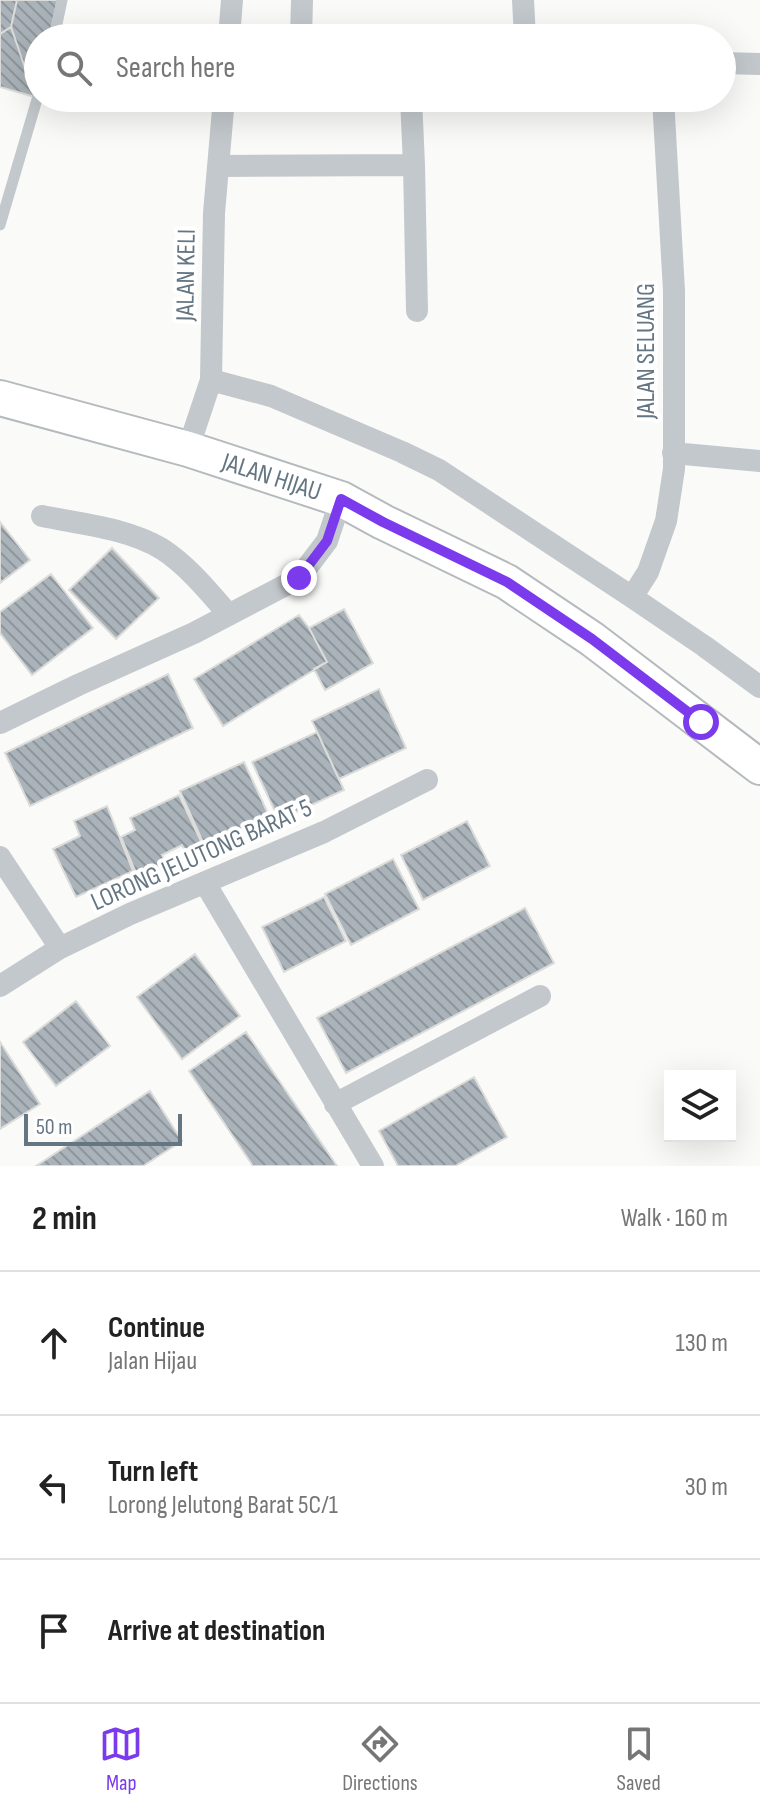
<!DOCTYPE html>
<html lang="en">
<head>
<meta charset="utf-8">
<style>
  body { margin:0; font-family:"Sofia Sans Condensed",sans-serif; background:#f2f2f2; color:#222 }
  .controls { position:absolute; right:24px; bottom:24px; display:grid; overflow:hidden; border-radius:0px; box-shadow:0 8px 32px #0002 }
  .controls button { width:72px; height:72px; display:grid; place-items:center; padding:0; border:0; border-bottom:2px solid #e0e0e0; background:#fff; color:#222; font:40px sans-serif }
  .scale { position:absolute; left:24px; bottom:20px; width:158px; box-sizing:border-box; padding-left:8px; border:4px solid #657683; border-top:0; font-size:22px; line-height:28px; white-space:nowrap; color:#657683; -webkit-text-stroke:6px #fff; paint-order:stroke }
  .stop { position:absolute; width:24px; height:24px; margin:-18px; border:6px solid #7c3aed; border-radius:50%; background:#fff }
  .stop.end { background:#7c3aed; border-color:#fff; box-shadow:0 2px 8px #0008 }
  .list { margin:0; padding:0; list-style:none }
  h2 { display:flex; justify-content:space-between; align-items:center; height:104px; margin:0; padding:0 32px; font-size:34px }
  h2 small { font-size:26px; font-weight:400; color:#767676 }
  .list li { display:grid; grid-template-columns:52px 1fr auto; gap:24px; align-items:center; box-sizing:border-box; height:144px; padding:0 32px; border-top:2px solid #e0e0e0 }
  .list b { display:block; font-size:30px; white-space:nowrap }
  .list p { margin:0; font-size:26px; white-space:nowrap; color:#767676 }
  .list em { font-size:26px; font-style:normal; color:#767676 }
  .icon { flex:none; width:44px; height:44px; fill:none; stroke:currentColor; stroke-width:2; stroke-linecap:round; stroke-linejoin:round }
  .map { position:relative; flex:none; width:760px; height:1166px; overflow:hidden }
  .search { position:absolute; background:#fff; box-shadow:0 8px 32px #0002; left:24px; right:24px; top:24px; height:88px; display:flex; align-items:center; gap:20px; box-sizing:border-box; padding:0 28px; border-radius:44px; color:#767676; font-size:30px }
  .sheet { height:536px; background:#fff }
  nav { display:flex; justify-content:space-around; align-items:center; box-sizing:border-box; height:112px; border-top:2px solid #e0e0e0; background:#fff; font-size:22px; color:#767676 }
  nav a { display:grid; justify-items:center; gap:4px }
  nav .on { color:#7c3aed }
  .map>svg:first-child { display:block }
  .building { fill:url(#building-back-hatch); stroke:#dcdcda; stroke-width:2 }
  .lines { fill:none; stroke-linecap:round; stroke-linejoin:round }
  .primary-casing { stroke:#b5babe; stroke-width:38 }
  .service { stroke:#c3c8cc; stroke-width:11 }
  .minor { stroke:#c3c8cc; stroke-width:22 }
  .primary { stroke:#fff; stroke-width:34 }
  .route { stroke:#7c3aed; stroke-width:10 }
  .labels { text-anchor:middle; stroke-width:8; stroke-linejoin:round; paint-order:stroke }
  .street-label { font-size:26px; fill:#657683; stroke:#fff }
</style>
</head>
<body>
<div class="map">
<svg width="760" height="1166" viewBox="0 0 760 1166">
  <defs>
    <pattern id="building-back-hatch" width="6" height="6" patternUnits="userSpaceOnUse" patternTransform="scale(2)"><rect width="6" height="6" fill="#aab3b9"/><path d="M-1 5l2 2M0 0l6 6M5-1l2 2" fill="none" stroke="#8e969c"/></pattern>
  </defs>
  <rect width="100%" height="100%" fill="#fafaf8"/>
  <path class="building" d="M 0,0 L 17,0 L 11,27 L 0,34 Z
    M 0,0 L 58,0 L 49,38 L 38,38 L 38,84 L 35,97 L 0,87 Z
    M 17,0 L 58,0 L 49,38 L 38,38 L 38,84 L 35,97 L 11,27 Z
    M 11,27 L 35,97 L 0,87 L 0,34 Z
    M 0,522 L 30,560 L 0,583 Z
    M 112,548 L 159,598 L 116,639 L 69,590 Z
    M 51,574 L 93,628 L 32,675 L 0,633 L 0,612 Z
    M 344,609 L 373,663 L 325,690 L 314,669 L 327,662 L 309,628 Z
    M 299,615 L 309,628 L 327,662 L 223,726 L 194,679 Z
    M 168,674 L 193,728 L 30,806 L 5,753 Z
    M 379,689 L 406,748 L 339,779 L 312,721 Z
    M 317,732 L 344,790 L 279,820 L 252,762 Z
    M 244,762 L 271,820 L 206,849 L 180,791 Z
    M 179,795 L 208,856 L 192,865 L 182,845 L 162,855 L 169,869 L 140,883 L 121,837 L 135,830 L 130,818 Z
    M 107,806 L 133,871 L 76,897 L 53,849 L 80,836 L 74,821 Z
    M 467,821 L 490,866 L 423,900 L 401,855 Z
    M 393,859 L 419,909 L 351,945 L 325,894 Z
    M 324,897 L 346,941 L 284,972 L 262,927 Z
    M 525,908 L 554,963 L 346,1073 L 317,1018 Z
    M 195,954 L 240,1016 L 182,1059 L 137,997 Z
    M 76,1001 L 110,1046 L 56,1086 L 23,1042 Z
    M 246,1032 L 337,1166 L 253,1166 L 189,1071 Z
    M 0,1042 L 40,1104 L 0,1129 Z
    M 474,1077 L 507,1137 L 455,1166 L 398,1166 L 379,1131 Z
    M 150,1091 L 182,1141 L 143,1166 L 36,1166 Z"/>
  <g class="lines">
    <g class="primary-casing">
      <path id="primary" d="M 0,398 L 188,449 L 341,499 L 383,522 L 507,582 L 592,639 L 760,767"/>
    </g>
    <path class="service" d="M 54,38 L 62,0
      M 0,225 L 38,96"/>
    <path class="minor" d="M 523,0 L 525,38
      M 229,38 L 232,0
      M 301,38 L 302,0
      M 722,63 L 760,64
      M 414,165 L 417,311
      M 219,166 L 414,165 L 411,98
      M 211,380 L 271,396 L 402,452 L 439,470 L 632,597 L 704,646 L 760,687
      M 188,449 L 211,380 L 214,213 L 224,98
      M 673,453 L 760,461
      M 42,516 C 81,524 127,528 162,549 C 187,565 209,592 229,615
      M 632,597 L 648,572 L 666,521 L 674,469 L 674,291 L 663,98
      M 0,723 L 78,685 L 194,633 L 299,578 L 327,541 L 341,499
      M 0,857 L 60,948
      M 205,883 L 373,1166
      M 0,986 L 60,948 L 130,914 L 324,832 L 427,780
      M 335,1104 L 540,996"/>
    <use href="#primary" class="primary"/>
  </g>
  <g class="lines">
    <path class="route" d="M 299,578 L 327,541 L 341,499 L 383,522 L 507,582 L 592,639 L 701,722"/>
  </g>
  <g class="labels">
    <g class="street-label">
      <text transform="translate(185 275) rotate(-89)" y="9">JALAN KELI</text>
      <text transform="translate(645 351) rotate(-90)" y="9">JALAN SELUANG</text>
      <text transform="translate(272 476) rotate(18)" y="9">JALAN HIJAU</text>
      <text transform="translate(201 854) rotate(-24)" y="9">LORONG JELUTONG BARAT 5</text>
    </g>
  </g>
</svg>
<div class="controls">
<button><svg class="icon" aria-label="layers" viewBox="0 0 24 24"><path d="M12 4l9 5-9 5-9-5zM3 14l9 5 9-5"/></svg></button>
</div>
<div class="scale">50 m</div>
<div class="stop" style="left:701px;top:722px"></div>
<div class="stop end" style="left:299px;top:578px"></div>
<div class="search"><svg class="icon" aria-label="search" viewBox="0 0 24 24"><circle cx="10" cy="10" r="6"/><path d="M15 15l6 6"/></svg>Search here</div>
</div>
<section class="sheet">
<h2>2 min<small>Walk · 160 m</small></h2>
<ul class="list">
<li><svg class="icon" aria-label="ahead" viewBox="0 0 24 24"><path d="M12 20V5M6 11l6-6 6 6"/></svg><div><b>Continue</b><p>Jalan Hijau</p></div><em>130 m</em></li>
<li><svg class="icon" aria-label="left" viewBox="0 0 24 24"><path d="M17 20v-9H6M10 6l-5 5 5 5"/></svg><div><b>Turn left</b><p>Lorong Jelutong Barat 5C/1</p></div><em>30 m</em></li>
<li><svg class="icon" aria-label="arrive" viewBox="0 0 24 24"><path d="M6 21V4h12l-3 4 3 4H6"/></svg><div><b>Arrive at destination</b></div></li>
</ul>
</section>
<nav>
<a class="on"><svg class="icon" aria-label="map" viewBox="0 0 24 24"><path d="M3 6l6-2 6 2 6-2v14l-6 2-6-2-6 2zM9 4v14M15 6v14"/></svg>Map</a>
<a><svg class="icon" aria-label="directions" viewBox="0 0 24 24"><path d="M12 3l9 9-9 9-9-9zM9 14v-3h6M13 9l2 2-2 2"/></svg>Directions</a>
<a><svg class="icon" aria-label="saved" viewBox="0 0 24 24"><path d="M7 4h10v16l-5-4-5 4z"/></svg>Saved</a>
</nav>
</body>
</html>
